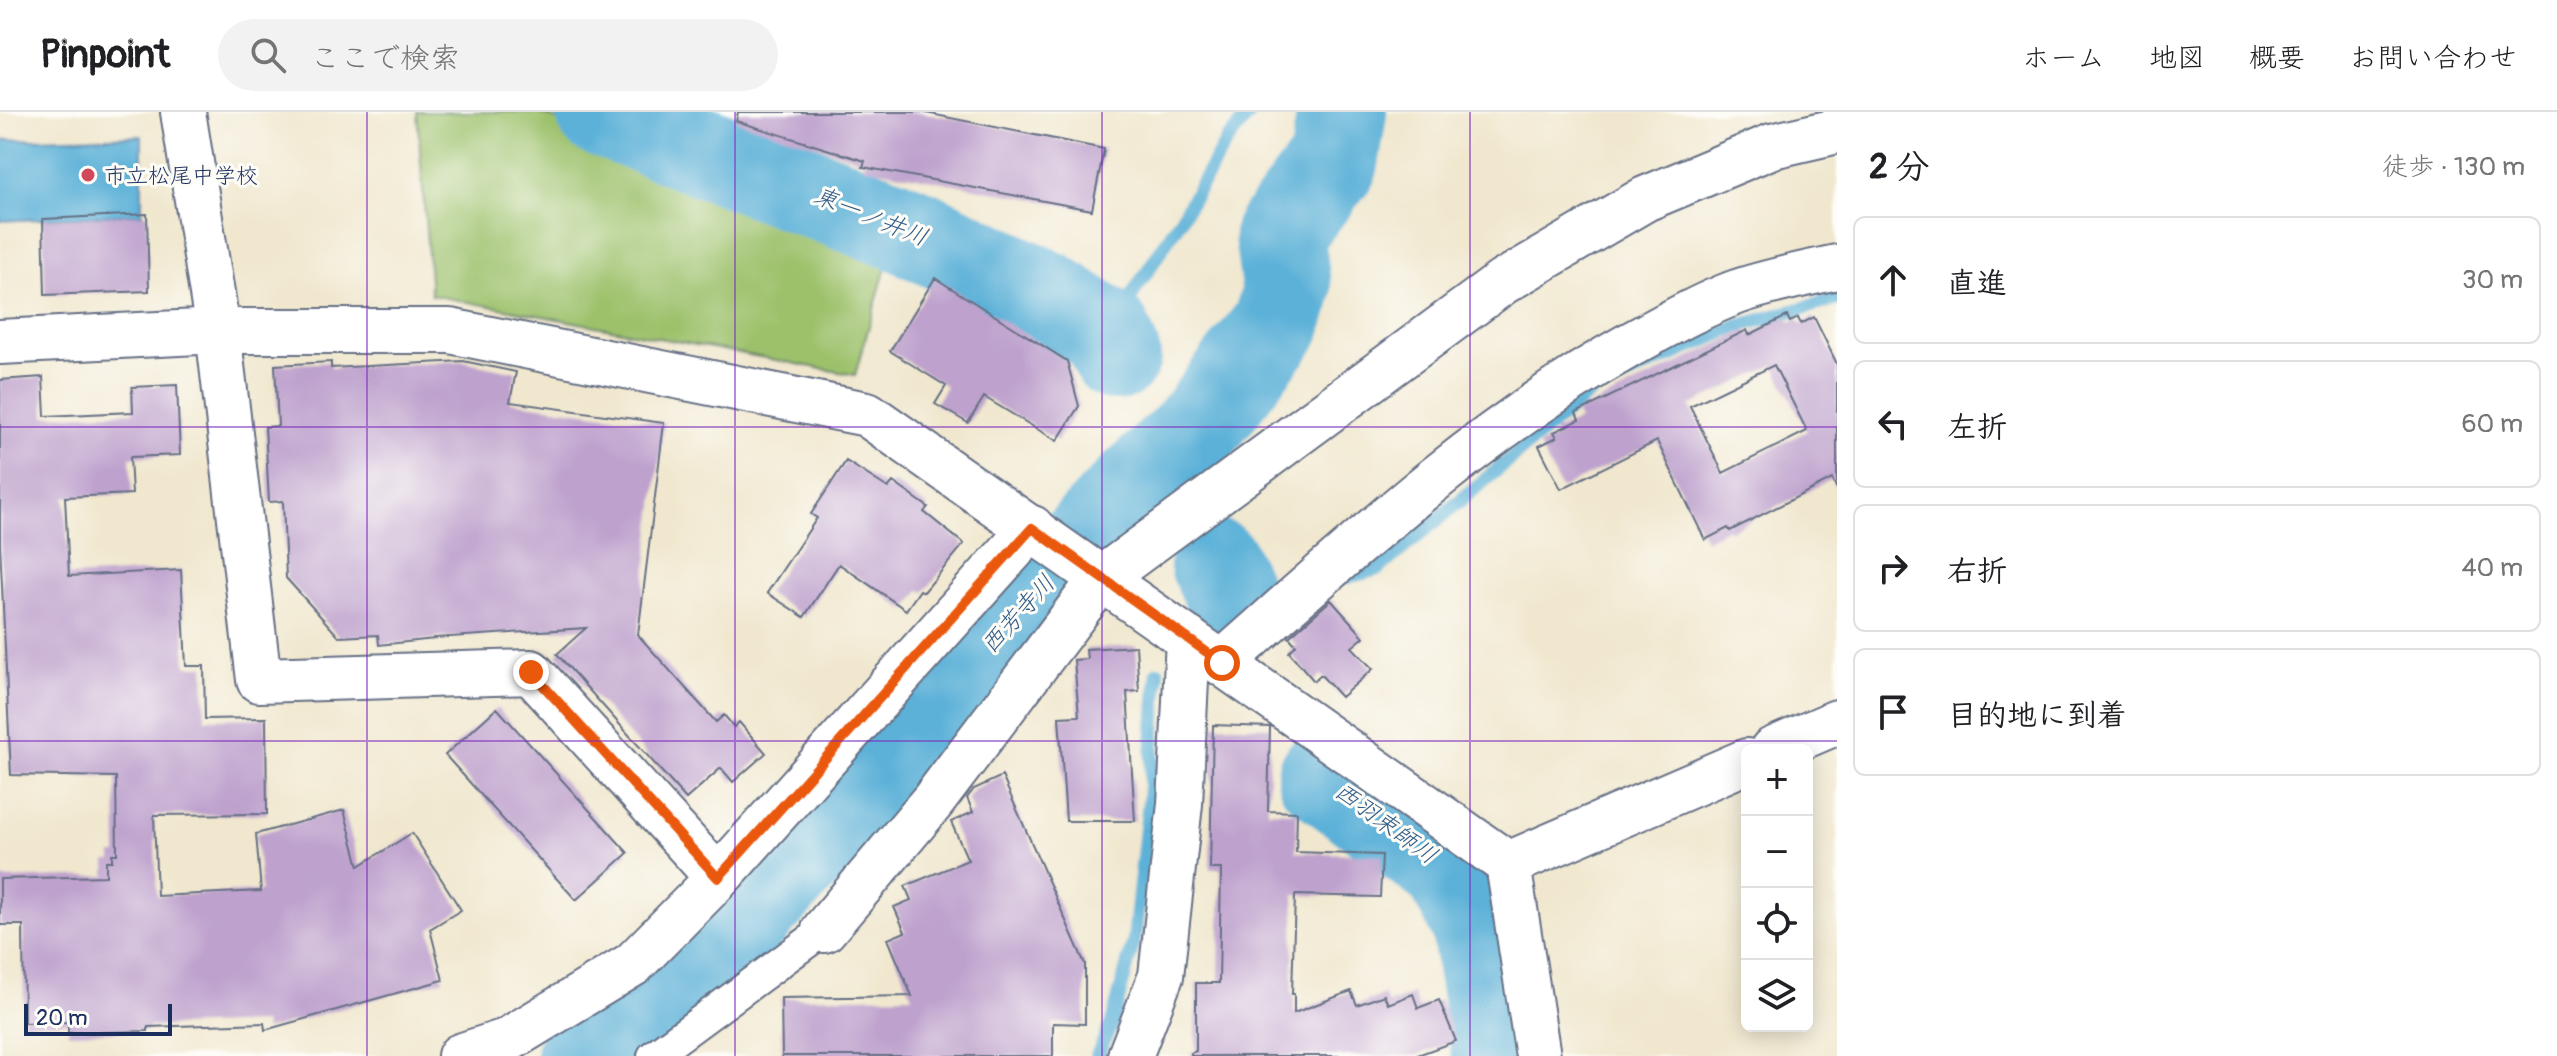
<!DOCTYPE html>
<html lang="ja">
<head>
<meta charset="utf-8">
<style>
  body { margin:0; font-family:Pangolin,"Klee One",sans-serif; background:#f2f2f2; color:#202124 }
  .controls { position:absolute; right:24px; bottom:24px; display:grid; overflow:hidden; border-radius:12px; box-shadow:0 4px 20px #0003 }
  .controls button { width:72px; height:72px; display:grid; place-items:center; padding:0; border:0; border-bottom:2px solid #e0e0e0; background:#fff; color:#202124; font:40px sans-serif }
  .scale { position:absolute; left:24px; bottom:20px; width:148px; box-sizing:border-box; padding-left:8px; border:4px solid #1b2f5e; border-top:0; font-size:22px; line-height:28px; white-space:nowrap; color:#1b2f5e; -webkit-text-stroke:6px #fdfcf7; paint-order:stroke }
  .stop { position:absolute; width:24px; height:24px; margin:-18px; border:6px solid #ea580c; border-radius:50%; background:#fff }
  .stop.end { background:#ea580c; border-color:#fff; box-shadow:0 2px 8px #0008 }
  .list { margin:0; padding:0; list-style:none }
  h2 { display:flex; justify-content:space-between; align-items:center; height:104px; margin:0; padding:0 32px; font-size:34px }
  h2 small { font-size:26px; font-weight:400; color:#757577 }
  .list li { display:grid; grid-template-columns:52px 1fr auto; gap:24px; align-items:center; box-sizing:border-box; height:128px; margin:0 16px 16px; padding:0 16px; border:2px solid #e0e0e0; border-radius:12px }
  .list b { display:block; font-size:30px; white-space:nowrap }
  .list em { font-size:26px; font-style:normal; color:#757577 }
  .icon { flex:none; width:44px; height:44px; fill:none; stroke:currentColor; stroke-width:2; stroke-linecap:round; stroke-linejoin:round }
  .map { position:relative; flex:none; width:1837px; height:944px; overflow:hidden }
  header { display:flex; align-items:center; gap:48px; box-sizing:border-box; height:112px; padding:0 40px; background:#fff; border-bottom:2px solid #e0e0e0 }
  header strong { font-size:38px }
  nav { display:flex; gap:44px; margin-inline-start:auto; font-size:28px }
  .search { width:560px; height:72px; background:#f2f2f2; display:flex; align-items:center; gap:20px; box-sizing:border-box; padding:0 28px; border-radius:44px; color:#757577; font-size:30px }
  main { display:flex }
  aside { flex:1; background:#fff }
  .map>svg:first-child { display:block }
  .green { fill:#9cc16b; stroke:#5c7864; stroke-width:2 }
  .water { fill:#5cb1d8; stroke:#3c709b; stroke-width:2 }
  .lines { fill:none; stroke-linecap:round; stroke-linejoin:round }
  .stream { stroke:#5cb1d8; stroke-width:14 }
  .river { stroke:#5cb1d8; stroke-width:90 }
  .building { fill:#bea1cd; fill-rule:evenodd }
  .service-casing { stroke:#666f85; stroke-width:34 }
  .minor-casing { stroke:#666f85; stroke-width:48 }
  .tertiary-casing { stroke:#666f85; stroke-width:48 }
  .service { stroke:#fff; stroke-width:30 }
  .minor { stroke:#fff; stroke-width:44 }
  .tertiary { stroke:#fff; stroke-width:44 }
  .route { stroke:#ea580c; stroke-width:10 }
  .grid { fill:none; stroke:#7b2cbf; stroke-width:2; stroke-opacity:0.55 }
  .poi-dot { fill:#d1495b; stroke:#fdfcf7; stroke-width:3 }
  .labels { text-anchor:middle; stroke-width:6; stroke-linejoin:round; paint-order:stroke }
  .poi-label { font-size:22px; fill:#1b2f5e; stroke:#fdfcf7; text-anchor:start }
  .water-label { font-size:24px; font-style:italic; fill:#325c89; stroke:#fdfcf7 }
</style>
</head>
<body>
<header>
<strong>Pinpoint</strong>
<div class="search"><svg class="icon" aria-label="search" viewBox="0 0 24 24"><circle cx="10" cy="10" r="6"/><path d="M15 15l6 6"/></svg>ここで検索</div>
<nav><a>ホーム</a><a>地図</a><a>概要</a><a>お問い合わせ</a></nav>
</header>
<main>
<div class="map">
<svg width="1837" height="944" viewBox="0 0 1837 944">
  <rect width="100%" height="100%" fill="#fdfcf7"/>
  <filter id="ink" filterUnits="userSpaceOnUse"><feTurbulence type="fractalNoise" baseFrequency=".0125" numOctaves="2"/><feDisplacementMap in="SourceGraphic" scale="16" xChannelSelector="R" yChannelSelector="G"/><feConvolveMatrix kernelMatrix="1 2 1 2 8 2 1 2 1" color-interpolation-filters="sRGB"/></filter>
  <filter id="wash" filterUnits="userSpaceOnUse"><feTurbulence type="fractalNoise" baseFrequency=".006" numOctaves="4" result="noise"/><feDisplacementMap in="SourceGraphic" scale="32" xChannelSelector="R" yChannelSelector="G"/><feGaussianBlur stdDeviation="1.8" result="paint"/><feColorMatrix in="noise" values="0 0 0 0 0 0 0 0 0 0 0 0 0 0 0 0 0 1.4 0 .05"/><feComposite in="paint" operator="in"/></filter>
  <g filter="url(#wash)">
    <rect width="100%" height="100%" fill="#f0e7ce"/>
    <path class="green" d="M 417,0 L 536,0 L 691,58 L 890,141 L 855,263 L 431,183 Z"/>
    <path class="water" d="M 142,24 L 142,102 L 0,109 L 0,28 Z
      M 1237,441 C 1267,461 1248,495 1215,492 L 1200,480 L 1196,462 Z"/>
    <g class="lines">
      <path class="stream" d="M 1107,222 L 1179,110 L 1226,30 L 1251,0
        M 1336,468 L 1378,457 L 1593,278 L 1735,215 L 1837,187
        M 1201,493 L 1220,474
        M 1234,493 L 1281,481
        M 1097,944 L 1112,911 L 1134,828 L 1149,689 L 1158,560"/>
      <path class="river" d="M 601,0 L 909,118 L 1049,184 L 1107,222 L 1116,244
        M 1215,452 L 1234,493
        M 1322,664 L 1448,757 L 1475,811 L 1497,944
        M 581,944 L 665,884 L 734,818 L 895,644 L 966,555 L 1018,499 L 1136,375 L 1191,324 L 1276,214 L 1287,180 L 1279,122 L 1334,50 L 1342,0"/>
    </g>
    <g id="blocks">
      <path class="building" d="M 738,0 L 921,0 L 1104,37 L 1092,98 L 863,55 L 865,49 L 736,9 Z
        M 147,102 L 149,179 L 45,183 L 43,107 Z
        M 935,166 L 1067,249 L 1079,294 L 1057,329 L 984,285 L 968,311 L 935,292 L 946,274 L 890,239 Z
        M 1787,204 L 1790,210 L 1798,206 L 1801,212 L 1814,205 L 1837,252 L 1837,377 L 1832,367 L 1730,419 L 1728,416 L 1705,428 L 1657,329 L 1561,377 L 1539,334 L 1557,325 L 1554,320 L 1579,308 L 1576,301 L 1747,218 L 1749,223 ZM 1774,253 L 1807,319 L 1723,361 L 1690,294 Z
        M 463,249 L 516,260 L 510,290 L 664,311 L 638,523 L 716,610 L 724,603 L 734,615 L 739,610 L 766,641 L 733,670 L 721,656 L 686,687 L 557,542 L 586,516 L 434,526 L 435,527 L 379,533 L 378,523 L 339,525 L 286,466 L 283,389 L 269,390 L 265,315 L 278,314 L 275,253 L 331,250 L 331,256 Z
        M 43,265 L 45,304 L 133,300 L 132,275 L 177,273 L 180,343 L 130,345 L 132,382 L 65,385 L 69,464 L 181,458 L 186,554 L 204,554 L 205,607 L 266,606 L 267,702 L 154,703 L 157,784 L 261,779 L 256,722 L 344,698 L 359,754 L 412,721 L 461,798 L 430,817 L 443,868 L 265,918 L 264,911 L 148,915 L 148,919 L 68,921 L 68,910 L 24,911 L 23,813 L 0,813 L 0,767 L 106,764 L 106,749 L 112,749 L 112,742 L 117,742 L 116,665 L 11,663 L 0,432 L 0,268 Z
        M 846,349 L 888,376 L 893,370 L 928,395 L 924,400 L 964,432 L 924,480 L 920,478 L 906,498 L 839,452 L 804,505 L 767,481 L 817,406 L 811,402 Z
        M 1331,488 L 1364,525 L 1352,535 L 1373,557 L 1341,585 L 1321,563 L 1314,569 L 1289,540 L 1296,533 L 1289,525 Z
        M 1136,534 L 1139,579 L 1127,580 L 1135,709 L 1066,709 L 1059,605 L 1079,604 L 1074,548 L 1087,547 L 1086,537 Z
        M 497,596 L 628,741 L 576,788 L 445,643 Z
        M 1213,613 L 1270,615 L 1268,699 L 1297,700 L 1296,740 L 1382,743 L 1380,785 L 1295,783 L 1292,882 L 1294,882 L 1294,901 L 1351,879 L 1357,893 L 1384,883 L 1388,892 L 1413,882 L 1418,896 L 1439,888 L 1456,929 L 1415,944 L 1191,944 L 1191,941 L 1196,939 L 1196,871 L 1219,871 L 1221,757 L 1210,757 Z
        M 1002,664 L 1085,852 L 1085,912 L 1053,911 L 1053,944 L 782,944 L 781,886 L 912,884 L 888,827 L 905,820 L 894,795 L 911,788 L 905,774 L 968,748 L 951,710 L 973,700 L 967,686 L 974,677 Z"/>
    </g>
  </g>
  <g filter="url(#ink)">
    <use href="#blocks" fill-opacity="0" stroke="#666f85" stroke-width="2"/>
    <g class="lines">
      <g class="service-casing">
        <path id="service" d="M 653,944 L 824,818"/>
      </g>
      <g class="minor-casing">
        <path id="minor" d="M 183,0 L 218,219 L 259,568 L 531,560 L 718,766
          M 1222,551 C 1351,437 1477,319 1628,234 C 1663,215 1699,194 1737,180 C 1769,169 1804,162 1837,155
          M 1772,638 L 1837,610
          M 1508,752 L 1747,649
          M 824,818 L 933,689 L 1102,466 L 1503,170 L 1645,87 L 1772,34 L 1837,19
          M 460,944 L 506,929 L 633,852 L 718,766 L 1032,416
          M 1130,944 L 1161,864 L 1180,692 L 1188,527"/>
      </g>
      <g class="tertiary-casing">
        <path id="tertiary" d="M 0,230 L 218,219 L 450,219 L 867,302 L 1508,752 L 1538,944"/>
      </g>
      <use href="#service" class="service"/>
      <use href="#minor" class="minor"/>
      <use href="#tertiary" class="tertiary"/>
    </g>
  </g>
  <g class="lines" filter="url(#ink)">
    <path class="route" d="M 531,560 L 718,766 L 1032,416 L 1222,551"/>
  </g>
  <path class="grid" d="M 367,0 L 367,944M 735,0 L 735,944M 1102,0 L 1102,944M 1470,0 L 1470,944M 0,315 L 1837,315M 0,629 L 1837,629"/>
  <circle class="poi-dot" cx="88" cy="63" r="8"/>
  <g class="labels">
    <g class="poi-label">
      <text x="104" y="71">市立松尾中学校</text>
    </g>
    <g class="water-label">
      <text transform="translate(871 104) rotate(22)" y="8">東一ノ井川</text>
      <text transform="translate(1018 502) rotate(-48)" y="8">西芳寺川</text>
      <text transform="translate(1386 711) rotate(36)" y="8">西羽束師川</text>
    </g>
  </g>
</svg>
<div class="controls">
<button>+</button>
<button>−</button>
<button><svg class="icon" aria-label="locate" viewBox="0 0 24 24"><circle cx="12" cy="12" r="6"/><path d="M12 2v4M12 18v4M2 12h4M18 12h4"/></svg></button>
<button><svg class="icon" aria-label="layers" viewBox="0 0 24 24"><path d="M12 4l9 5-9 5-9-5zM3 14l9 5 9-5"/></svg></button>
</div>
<div class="scale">20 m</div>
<div class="stop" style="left:1222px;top:551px"></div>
<div class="stop end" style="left:531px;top:560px"></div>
</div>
<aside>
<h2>2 分<small>徒歩 · 130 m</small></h2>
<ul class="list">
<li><svg class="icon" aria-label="ahead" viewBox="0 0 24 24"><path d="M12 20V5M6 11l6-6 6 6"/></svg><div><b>直進</b></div><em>30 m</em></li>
<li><svg class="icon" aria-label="left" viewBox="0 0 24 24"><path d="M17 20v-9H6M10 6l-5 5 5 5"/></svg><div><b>左折</b></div><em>60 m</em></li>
<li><svg class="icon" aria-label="right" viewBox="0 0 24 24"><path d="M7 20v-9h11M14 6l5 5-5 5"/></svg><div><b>右折</b></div><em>40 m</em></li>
<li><svg class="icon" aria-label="arrive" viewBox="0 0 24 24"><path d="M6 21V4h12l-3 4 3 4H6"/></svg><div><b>目的地に到着</b></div></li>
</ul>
</aside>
</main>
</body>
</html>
